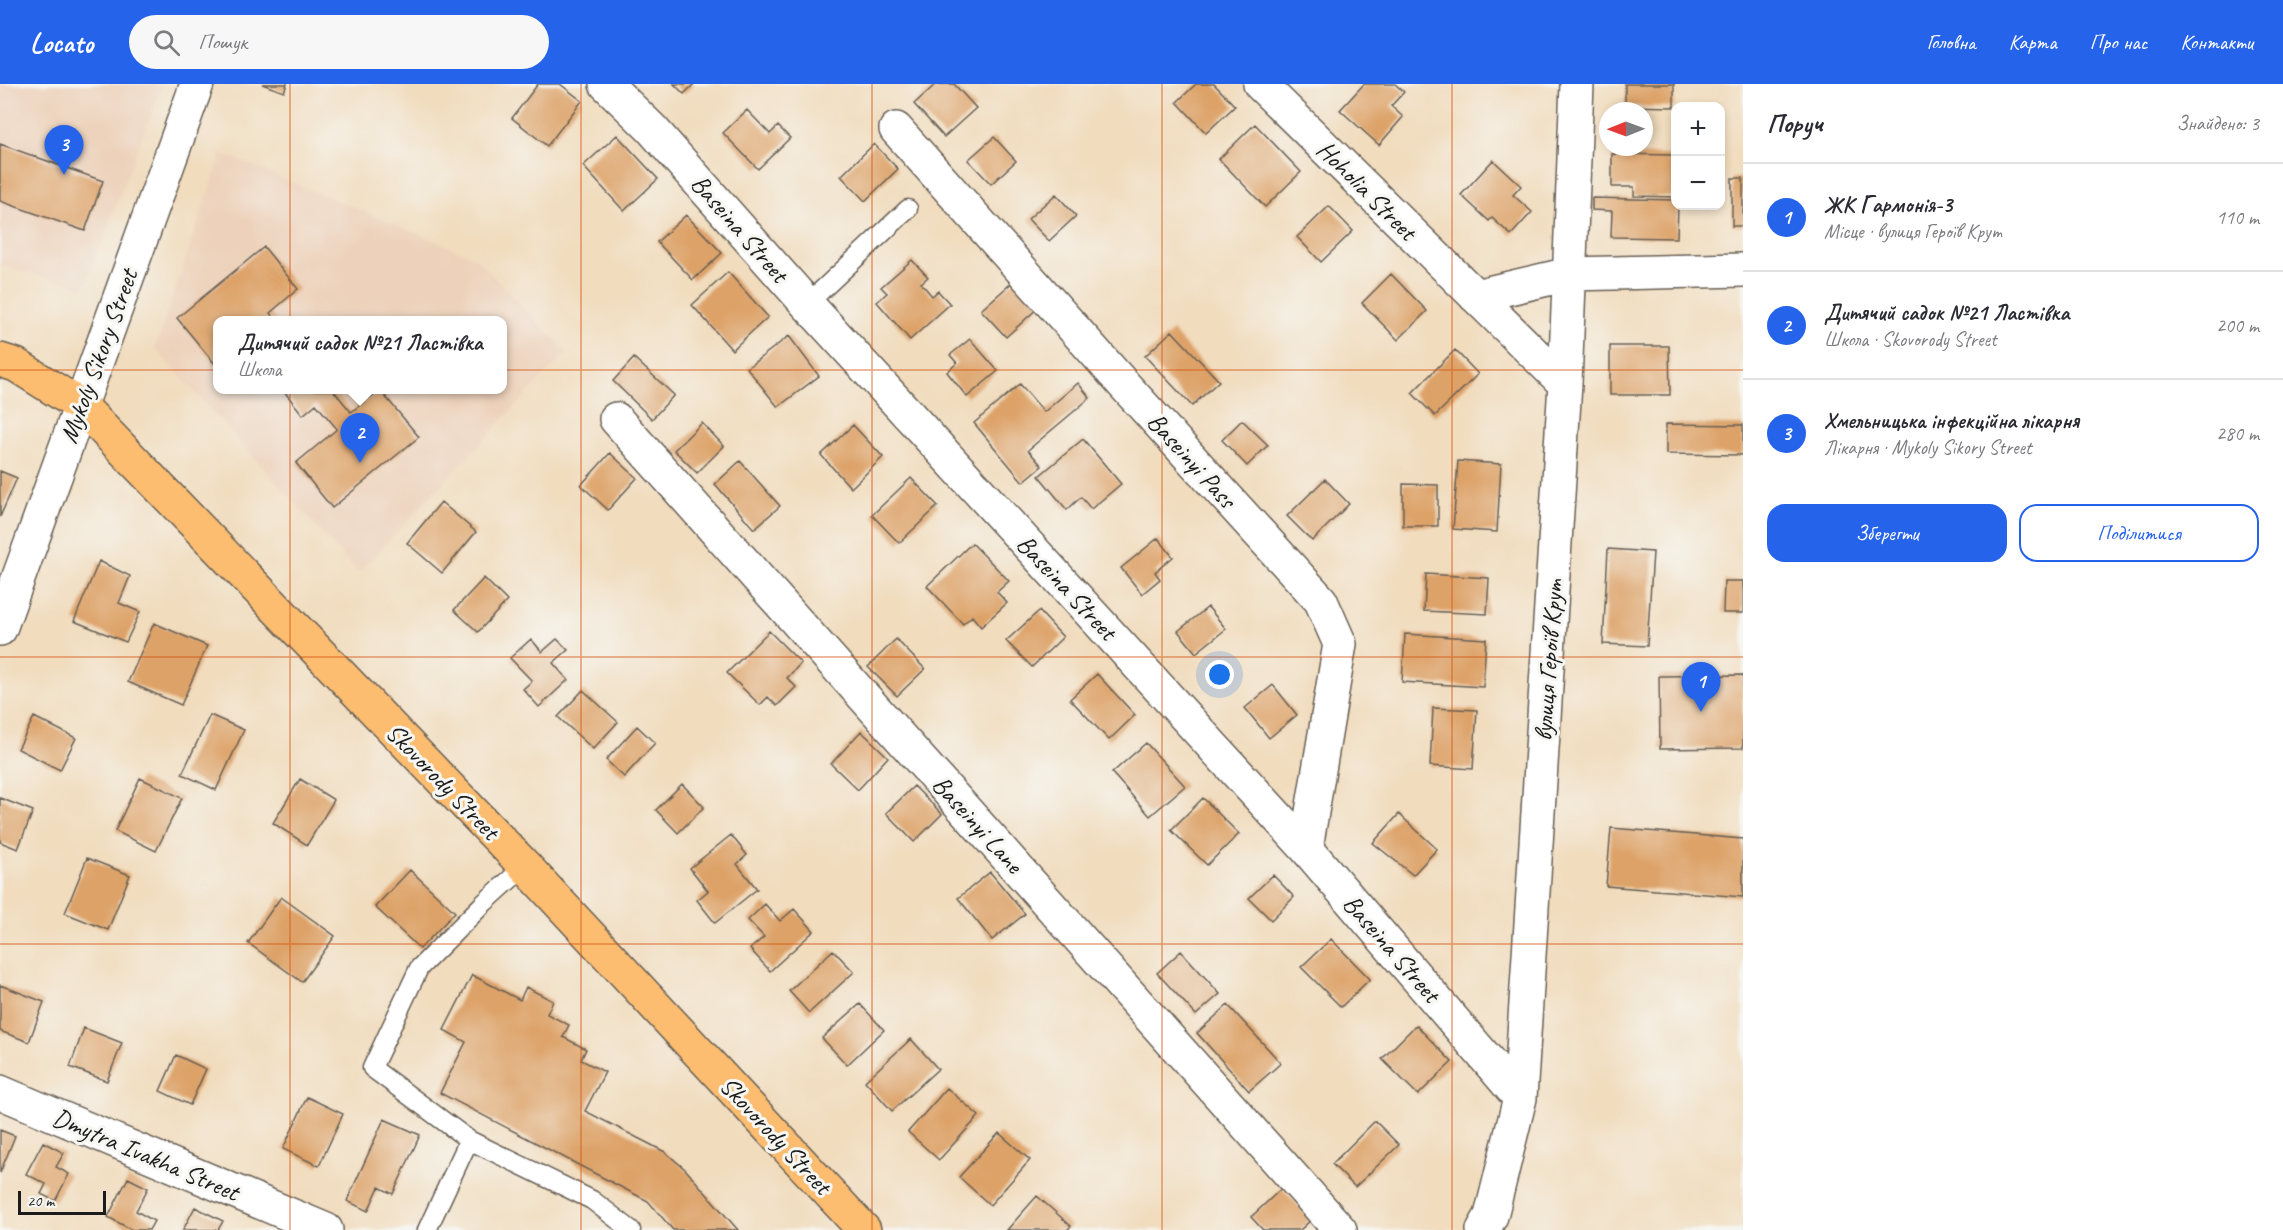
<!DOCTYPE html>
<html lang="uk">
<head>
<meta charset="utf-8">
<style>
  body { margin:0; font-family:Caveat,sans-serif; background:#f7f7f7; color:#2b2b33 }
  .controls { position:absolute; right:18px; top:18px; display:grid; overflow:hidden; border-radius:12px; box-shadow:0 3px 9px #0003 }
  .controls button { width:54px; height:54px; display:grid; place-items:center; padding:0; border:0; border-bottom:2px solid #e1e1e2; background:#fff; color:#2b2b33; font:30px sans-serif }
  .compass { position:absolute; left:1599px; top:18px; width:54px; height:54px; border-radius:50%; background:#fff; box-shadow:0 3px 9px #0003; rotate:269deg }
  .scale { position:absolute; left:18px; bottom:15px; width:88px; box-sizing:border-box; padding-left:6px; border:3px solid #1c1c1c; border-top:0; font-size:16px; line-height:21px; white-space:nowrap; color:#1c1c1c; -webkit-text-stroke:4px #f6f6f2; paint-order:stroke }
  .you { position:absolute; left:1220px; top:591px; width:21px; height:21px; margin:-15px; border:4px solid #fff; border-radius:50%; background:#1a73e8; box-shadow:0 0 0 9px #1a73e833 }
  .badge { display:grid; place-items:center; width:39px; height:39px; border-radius:50%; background:#2563eb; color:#fff; font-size:20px; font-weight:700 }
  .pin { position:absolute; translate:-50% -50px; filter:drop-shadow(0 2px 3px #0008) }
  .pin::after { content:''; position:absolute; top:32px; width:21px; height:18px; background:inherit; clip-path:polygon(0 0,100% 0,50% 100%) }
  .popup { position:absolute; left:213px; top:232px; width:294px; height:78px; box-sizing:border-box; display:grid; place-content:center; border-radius:12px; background:#fff; filter:drop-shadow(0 2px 4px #0005); font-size:20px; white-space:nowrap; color:#7c7c81 }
  .popup b { font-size:22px; color:#2b2b33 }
  .popup::after { content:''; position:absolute; left:50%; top:100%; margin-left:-12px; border:12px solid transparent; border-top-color:#fff }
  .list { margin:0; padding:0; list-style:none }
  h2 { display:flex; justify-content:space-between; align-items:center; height:78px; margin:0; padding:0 24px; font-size:26px }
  h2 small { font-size:20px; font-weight:400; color:#7c7c81 }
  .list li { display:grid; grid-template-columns:39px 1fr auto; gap:18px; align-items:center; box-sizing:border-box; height:108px; padding:0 24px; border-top:2px solid #e1e1e2 }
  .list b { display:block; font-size:22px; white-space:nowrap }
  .list p { margin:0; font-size:20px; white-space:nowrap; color:#7c7c81 }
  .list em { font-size:20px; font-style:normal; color:#7c7c81 }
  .actions { display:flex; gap:12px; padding:18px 24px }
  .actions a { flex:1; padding:14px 0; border:2px solid #2563eb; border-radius:18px; text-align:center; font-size:21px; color:#2563eb }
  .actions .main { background:#2563eb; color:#fff }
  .icon { flex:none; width:33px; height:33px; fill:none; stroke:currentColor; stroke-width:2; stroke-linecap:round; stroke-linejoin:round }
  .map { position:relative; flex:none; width:1743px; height:1146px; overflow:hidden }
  header { display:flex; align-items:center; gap:36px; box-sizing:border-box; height:84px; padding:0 30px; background:#2563eb; color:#fff }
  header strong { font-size:28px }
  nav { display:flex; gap:33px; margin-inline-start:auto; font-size:21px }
  .search { width:420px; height:54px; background:#f7f7f7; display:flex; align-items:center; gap:15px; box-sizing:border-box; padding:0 21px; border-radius:33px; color:#7c7c81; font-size:22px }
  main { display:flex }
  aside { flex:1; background:#fff }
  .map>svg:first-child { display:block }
  .built { fill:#edd1ba; fill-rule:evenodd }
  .building { fill:#dda267 }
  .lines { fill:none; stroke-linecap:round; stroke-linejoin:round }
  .service-casing { stroke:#675f54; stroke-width:21 }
  .minor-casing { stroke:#675f54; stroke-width:36 }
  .primary-casing { stroke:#675f54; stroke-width:36 }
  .service { stroke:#fff; stroke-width:18 }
  .minor { stroke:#fff; stroke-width:33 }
  .primary { stroke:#fcbd6f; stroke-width:33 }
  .grid { fill:none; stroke:#d4530e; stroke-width:1.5; stroke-opacity:0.55 }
  .labels { text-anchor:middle; stroke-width:6; stroke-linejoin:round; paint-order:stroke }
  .street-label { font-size:26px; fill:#1c1c1c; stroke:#f6f6f2 }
</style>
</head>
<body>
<header>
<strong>Locato</strong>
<div class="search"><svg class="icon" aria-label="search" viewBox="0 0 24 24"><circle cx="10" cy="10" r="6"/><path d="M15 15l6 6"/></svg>Пошук</div>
<nav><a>Головна</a><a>Карта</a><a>Про нас</a><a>Контакти</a></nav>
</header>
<main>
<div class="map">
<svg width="1743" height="1146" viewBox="0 0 1743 1146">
  <rect width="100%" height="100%" fill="#f6f6f2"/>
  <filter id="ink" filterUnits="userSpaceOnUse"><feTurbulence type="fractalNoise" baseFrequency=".0167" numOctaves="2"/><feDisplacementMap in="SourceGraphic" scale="12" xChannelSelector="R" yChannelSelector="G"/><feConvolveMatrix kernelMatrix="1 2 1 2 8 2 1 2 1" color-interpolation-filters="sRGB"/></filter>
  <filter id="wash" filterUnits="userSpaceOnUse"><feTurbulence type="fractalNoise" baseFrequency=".008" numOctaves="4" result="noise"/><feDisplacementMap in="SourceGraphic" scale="24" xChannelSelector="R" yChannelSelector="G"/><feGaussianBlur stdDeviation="1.35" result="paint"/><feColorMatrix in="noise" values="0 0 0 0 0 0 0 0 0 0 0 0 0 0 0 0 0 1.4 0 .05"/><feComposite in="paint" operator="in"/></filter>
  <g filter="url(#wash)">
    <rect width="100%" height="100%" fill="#f1dcbd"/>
    <path class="built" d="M 0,0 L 163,0 L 84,204 L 0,181 Z
      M 222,69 L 476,174 L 567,268 L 358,489 L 155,264 ZM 218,236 L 502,236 L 502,306 L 218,306 Z"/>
    <g id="blocks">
      <path class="building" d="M 262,0 L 287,0 L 284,8 Z
        M 538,0 L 560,0 L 582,17 L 547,62 L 512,34 Z
        M 674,0 L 694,0 L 684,10 Z
        M 936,0 L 954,0 L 976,24 L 944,53 L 914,20 Z
        M 1196,0 L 1214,0 L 1235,22 L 1206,49 L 1177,18 Z
        M 1364,0 L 1395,0 L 1404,8 L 1391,22 L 1403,33 L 1379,61 L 1340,26 Z
        M 1625,0 L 1674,0 L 1674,23 L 1625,22 Z
        M 747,26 L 770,50 L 778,42 L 790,54 L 758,85 L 723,49 Z
        M 1255,40 L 1301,88 L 1265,123 L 1219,75 Z
        M 617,51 L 658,95 L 624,127 L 583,82 Z
        M 994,53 L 1016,77 L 991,100 L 968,76 Z
        M 0,60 L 103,97 L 85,147 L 0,117 Z
        M 874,60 L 898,85 L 865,117 L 841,92 Z
        M 1612,70 L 1675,71 L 1676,113 L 1634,112 L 1634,103 L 1612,103 Z
        M 1493,76 L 1521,102 L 1513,111 L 1532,128 L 1511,151 L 1492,134 L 1489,137 L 1461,111 Z
        M 1732,94 L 1743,94 L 1743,142 L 1732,142 Z
        M 1056,110 L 1076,132 L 1049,157 L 1028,135 Z
        M 1592,114 L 1676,116 L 1676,122 L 1678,122 L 1677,154 L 1611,153 L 1612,127 L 1592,126 Z
        M 1329,122 L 1353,147 L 1321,178 L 1297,153 Z
        M 686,131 L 722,169 L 693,196 L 657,158 Z
        M 264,163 L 298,205 L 270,229 L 276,236 L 218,236 L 218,278 L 215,280 L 177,234 Z
        M 912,176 L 928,193 L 921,199 L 932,212 L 938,207 L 950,220 L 910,256 L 877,218 L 887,209 L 881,203 Z
        M 728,188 L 768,233 L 732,266 L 692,221 Z
        M 1391,190 L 1427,227 L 1398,256 L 1362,219 Z
        M 1016,195 L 1040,222 L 1006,253 L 981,226 Z
        M 1172,247 L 1219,297 L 1192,322 L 1145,272 Z
        M 789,252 L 819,292 L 778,323 L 747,284 Z
        M 970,255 L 998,287 L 967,313 L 947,288 L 957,279 L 950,271 Z
        M 1610,262 L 1669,262 L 1670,311 L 1610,311 Z
        M 1455,266 L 1478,290 L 1435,332 L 1412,309 Z
        M 634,274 L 674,311 L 652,335 L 613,297 Z
        M 1078,299 L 1090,314 L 1028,366 L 1042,382 L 1023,398 L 974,339 L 1020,300 L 1044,328 Z
        M 283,306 L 335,306 L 334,307 L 351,328 L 380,306 L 419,353 L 332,424 L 296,379 L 337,345 L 316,320 L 303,331 Z
        M 1242,336 L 1268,361 L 1247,382 L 1222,356 Z
        M 702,339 L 724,362 L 697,389 L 674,366 Z
        M 1666,340 L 1743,341 L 1743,371 L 1666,370 Z
        M 853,341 L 883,373 L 851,404 L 821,371 Z
        M 1083,355 L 1121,400 L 1091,425 L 1081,413 L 1067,426 L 1039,392 Z
        M 610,369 L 637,394 L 608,426 L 581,401 Z
        M 740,377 L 780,422 L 754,445 L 715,400 Z
        M 1458,377 L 1501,380 L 1497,448 L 1453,445 Z
        M 0,387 L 17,394 L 0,433 Z
        M 911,394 L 938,422 L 899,459 L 872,431 Z
        M 1325,395 L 1349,420 L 1312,457 L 1287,432 Z
        M 1403,400 L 1438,401 L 1438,442 L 1403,442 Z
        M 441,418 L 476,448 L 442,489 L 407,459 Z
        M 1158,454 L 1173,473 L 1155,488 L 1160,495 L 1142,510 L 1121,484 Z
        M 972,459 L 1009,497 L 997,508 L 1007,519 L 981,543 L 972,532 L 963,540 L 927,502 Z
        M 1608,465 L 1653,468 L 1647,562 L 1603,560 Z
        M 99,477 L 130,492 L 119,519 L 140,528 L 126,558 L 74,537 Z
        M 1426,490 L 1489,494 L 1487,530 L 1424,527 Z
        M 484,494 L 507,517 L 478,548 L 454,526 Z
        M 1724,497 L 1743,497 L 1743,529 L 1723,529 Z
        M 1208,523 L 1226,545 L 1196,569 L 1178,547 Z
        M 1039,527 L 1063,553 L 1032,583 L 1006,557 Z
        M 154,539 L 207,562 L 181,621 L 128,598 Z
        M 769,547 L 801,579 L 787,594 L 796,603 L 777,622 L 768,613 L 760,621 L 727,589 Z
        M 1405,550 L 1486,555 L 1483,603 L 1402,598 Z
        M 531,555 L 542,568 L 557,555 L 568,566 L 553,579 L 568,596 L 539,623 L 523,605 L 532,597 L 510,574 Z
        M 896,555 L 925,585 L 897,612 L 868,583 Z
        M 1097,590 L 1135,631 L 1109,656 L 1070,615 Z
        M 1743,591 L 1743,664 L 1660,665 L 1659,592 Z
        M 1273,601 L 1297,631 L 1269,654 L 1245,624 Z
        M 583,606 L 618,638 L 593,665 L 558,633 Z
        M 1433,624 L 1477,626 L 1473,685 L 1430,682 Z
        M 210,631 L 244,646 L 216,706 L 182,690 Z
        M 34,633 L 76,654 L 60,686 L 18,665 Z
        M 637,642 L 655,659 L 624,693 L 606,676 Z
        M 861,647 L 888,673 L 858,706 L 831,680 Z
        M 1146,659 L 1185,702 L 1150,732 L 1112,689 Z
        M 140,694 L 182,714 L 156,767 L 115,747 Z
        M 300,695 L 334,716 L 307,761 L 273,739 Z
        M 682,700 L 704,723 L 678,749 L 656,726 Z
        M 914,702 L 942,730 L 914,758 L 886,729 Z
        M 0,714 L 33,727 L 18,765 L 0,758 Z
        M 1203,714 L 1239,750 L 1207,781 L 1171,746 Z
        M 1399,730 L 1437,765 L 1413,791 L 1373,759 Z
        M 1611,744 L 1743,755 L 1743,813 L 1606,802 Z
        M 731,751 L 747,771 L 737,780 L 757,805 L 715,839 L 697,816 L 708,807 L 690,784 Z
        M 87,774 L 130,791 L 108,846 L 65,829 Z
        M 410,786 L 455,828 L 420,865 L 375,823 Z
        M 990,788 L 1025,830 L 992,856 L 958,814 Z
        M 1273,791 L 1294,813 L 1271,836 L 1249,814 Z
        M 281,813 L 335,852 L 302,898 L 248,859 Z
        M 765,820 L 780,837 L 794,825 L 814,847 L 770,887 L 750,865 L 764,853 L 748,836 Z
        M 1331,855 L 1370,895 L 1341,923 L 1301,883 Z
        M 833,866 L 854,888 L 809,929 L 789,907 Z
        M 1181,867 L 1220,910 L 1196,931 L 1157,889 Z
        M 472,891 L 520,916 L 526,903 L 553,917 L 547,930 L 569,941 L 563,953 L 586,965 L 581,976 L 605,988 L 585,1027 L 665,1068 L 685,1085 L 738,1146 L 673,1146 L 648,1117 L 642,1114 L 440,1009 L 466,958 L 444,946 Z
        M 0,901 L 44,918 L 29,958 L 0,947 Z
        M 860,920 L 884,946 L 847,981 L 822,954 Z
        M 1228,921 L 1281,979 L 1249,1007 L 1197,949 Z
        M 1416,941 L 1452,978 L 1418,1011 L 1382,975 Z
        M 84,944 L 122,959 L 107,997 L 70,983 Z
        M 911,955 L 938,985 L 892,1027 L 865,997 Z
        M 176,971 L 206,985 L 190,1021 L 160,1007 Z
        M 947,1004 L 979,1032 L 939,1076 L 908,1048 Z
        M 307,1013 L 343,1030 L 319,1082 L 283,1065 Z
        M 384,1035 L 420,1051 L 393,1110 L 379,1103 L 368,1127 L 347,1117 Z
        M 1375,1037 L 1399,1061 L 1355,1103 L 1332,1080 Z
        M 0,1046 L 15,1052 L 0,1089 Z
        M 999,1049 L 1030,1076 L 990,1121 L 959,1093 Z
        M 43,1058 L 64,1069 L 56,1083 L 69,1090 L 55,1117 L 41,1110 L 46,1100 L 26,1090 Z
        M 128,1094 L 148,1104 L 136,1127 L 154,1137 L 149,1146 L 132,1146 L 108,1133 Z
        M 1282,1104 L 1311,1136 L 1300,1146 L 1263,1146 L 1251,1133 Z
        M 1037,1112 L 1071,1142 L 1067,1146 L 1007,1146 Z
        M 195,1123 L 223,1137 L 218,1146 L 183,1146 Z"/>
    </g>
  </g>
  <g filter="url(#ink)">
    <use href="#blocks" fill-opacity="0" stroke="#675f54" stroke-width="1.5"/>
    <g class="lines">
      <g class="service-casing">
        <path id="service" d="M 807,220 L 908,125
          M 525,782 L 484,819 L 419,884 L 372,984 L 469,1056 L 592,1116 L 631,1146
          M 427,1146 L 469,1056"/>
      </g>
      <g class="minor-casing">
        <path id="minor" d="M 606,0 L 652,45 L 807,220 L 1306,764 L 1520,1014
          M 1260,0 L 1565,300
          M 896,45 L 1126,303 L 1321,517 L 1340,560 L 1306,764
          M 1475,212 L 1569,190 L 1743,186
          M 616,335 L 1340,1146
          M 0,545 L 197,0
          M 0,1008 L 326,1146
          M 1483,1146 L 1491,1132 L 1520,1014 L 1565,300 L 1577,0"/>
      </g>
      <g class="primary-casing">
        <path id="primary" d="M 0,276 L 16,281 L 81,322 L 525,782 L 864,1146"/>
      </g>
      <use href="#service" class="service"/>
      <use href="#minor" class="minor"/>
      <use href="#primary" class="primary"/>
    </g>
  </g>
  <path class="grid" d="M 290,0 L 290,1146M 581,0 L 581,1146M 872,0 L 872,1146M 1162,0 L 1162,1146M 1452,0 L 1452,1146M 0,286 L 1743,286M 0,573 L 1743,573M 0,860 L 1743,860"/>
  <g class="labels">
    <g class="street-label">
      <text transform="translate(1367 106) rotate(45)" y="9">Hoholia Street</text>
      <text transform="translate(740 144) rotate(49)" y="9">Baseina Street</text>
      <text transform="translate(98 272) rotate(-70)" y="9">Mykoly Sikory Street</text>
      <text transform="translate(1192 376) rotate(48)" y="9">Baseinyi Pass</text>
      <text transform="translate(1067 503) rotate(47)" y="9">Baseina Street</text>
      <text transform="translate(1548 576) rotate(-86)" y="9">вулиця Героїв Крут</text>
      <text transform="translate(443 697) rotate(46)" y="9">Skovorody Street</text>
      <text transform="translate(978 740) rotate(48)" y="9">Baseinyi Lane</text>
      <text transform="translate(1392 864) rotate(49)" y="9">Baseina Street</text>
      <text transform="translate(776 1051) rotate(47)" y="9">Skovorody Street</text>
      <text transform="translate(146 1070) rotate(23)" y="9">Dmytra Ivakha Street</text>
    </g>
  </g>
</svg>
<div class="controls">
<button>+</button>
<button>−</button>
</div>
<svg class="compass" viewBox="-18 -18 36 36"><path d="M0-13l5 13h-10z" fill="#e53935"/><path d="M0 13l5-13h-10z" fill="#7c7c81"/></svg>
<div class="scale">20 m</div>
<div class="you"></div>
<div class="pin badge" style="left:1701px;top:628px">1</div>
<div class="pin badge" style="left:360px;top:379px">2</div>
<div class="popup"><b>Дитячий садок №21 Ластівка</b>Школа</div>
<div class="pin badge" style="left:64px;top:91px">3</div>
</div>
<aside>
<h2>Поруч<small>Знайдено: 3</small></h2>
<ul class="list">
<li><span class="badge">1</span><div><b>ЖК Гармонія-3</b><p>Місце · вулиця Героїв Крут</p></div><em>110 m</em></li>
<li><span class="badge">2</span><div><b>Дитячий садок №21 Ластівка</b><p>Школа · Skovorody Street</p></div><em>200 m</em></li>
<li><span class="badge">3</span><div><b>Хмельницька інфекційна лікарня</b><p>Лікарня · Mykoly Sikory Street</p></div><em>280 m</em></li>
</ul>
<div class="actions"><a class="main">Зберегти</a><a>Поділитися</a></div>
</aside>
</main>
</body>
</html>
